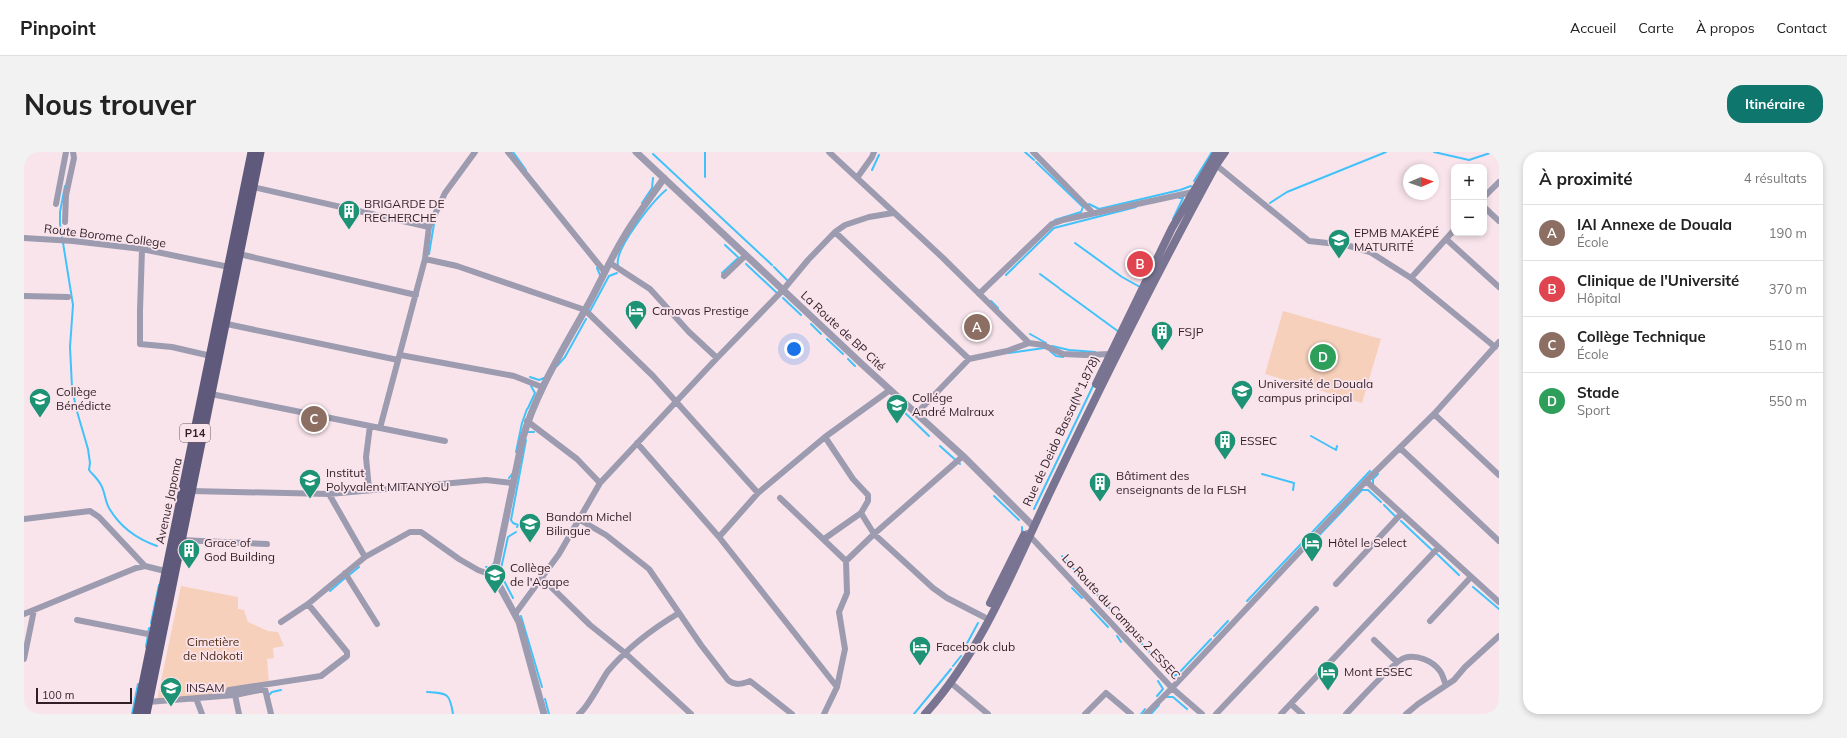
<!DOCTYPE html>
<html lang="fr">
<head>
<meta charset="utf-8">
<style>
  body { margin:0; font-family:Mulish,sans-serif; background:#f2f2f2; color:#222 }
  .controls { position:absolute; right:12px; top:12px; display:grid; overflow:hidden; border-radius:8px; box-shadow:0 2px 6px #0003 }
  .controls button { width:36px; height:36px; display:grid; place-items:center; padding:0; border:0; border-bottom:1px solid #e0e0e0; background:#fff; color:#222; font:20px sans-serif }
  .compass { position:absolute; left:1379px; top:12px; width:36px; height:36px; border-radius:50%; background:#fff; box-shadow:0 2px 6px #0003; rotate:88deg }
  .scale { position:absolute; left:12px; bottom:10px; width:96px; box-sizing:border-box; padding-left:4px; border:2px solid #311e27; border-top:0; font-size:11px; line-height:14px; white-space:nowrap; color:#311e27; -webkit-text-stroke:3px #f9e4ec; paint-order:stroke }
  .you { position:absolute; left:770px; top:197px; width:14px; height:14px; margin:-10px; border:3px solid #fff; border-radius:50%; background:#1a73e8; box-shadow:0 0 0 6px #1a73e833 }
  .badge { display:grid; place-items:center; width:26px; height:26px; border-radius:50%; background:#0f766e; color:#fff; font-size:13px; font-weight:700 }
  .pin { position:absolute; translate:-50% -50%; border:2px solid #fff; box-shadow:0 1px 4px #0006 }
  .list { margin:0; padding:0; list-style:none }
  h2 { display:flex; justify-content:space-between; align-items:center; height:52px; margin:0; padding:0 16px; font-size:17px }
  h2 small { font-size:13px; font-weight:400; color:#767676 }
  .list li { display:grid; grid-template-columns:26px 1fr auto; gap:12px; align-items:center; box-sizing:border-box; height:56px; padding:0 16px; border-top:1px solid #e0e0e0 }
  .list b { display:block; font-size:15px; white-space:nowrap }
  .list p { margin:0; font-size:13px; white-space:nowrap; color:#767676 }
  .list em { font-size:13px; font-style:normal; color:#767676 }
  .map { position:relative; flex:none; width:1475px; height:562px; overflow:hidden; border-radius:16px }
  header { display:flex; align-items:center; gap:24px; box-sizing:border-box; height:56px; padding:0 20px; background:#fff; border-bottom:1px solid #e0e0e0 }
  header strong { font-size:19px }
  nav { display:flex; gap:22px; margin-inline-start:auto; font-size:14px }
  .intro { display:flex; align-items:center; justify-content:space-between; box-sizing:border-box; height:96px; padding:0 24px }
  h1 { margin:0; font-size:28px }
  .button { padding:10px 18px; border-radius:16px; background:#0f766e; color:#fff; font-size:14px; font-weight:700 }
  main { display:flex; gap:24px; padding:0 24px }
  aside { flex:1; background:#fff; border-radius:16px; box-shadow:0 2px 6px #0003 }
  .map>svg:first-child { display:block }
  .green { fill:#f6d0ba }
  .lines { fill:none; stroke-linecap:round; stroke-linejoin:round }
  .stream { stroke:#41c2fa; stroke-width:2 }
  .minor { stroke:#9d9baf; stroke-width:6 }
  .tertiary { stroke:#9d9baf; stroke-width:7 }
  .secondary { stroke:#797492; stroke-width:8 }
  .primary { stroke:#5f597c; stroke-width:9 }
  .labels { text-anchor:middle; stroke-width:3.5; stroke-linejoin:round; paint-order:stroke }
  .shield { fill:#f9e4ec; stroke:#6d5962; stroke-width:1 }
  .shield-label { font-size:11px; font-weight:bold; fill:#311e27 }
  .poi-label { font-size:12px; fill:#311e27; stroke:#f9e4ec; text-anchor:start }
  .street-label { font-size:12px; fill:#311e27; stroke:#f9e4ec }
  .park-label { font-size:12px; fill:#532e16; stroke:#f9e4ec }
</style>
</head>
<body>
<header>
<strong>Pinpoint</strong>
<nav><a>Accueil</a><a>Carte</a><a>À propos</a><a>Contact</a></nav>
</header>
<div class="intro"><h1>Nous trouver</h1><a class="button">Itinéraire</a></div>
<main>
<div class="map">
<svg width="1475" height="562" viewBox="0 0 1475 562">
  <rect width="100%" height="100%" fill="#f9e4ec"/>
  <path class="green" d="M 1259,159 L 1357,187 L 1338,251 L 1241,222 Z
    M 157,434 L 214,445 L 214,457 L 220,458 L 224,470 L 244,479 L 254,480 L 260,494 L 249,496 L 250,506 L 243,507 L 245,532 L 205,541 L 133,548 Z"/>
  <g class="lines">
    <path class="stream" d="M 489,0 L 502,18
      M 1001,0 L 1010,8
      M 1410,0 L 1445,8 L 1469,0
      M 629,2 L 748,113
      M 1012,10 L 1059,55 L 1057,60 L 1031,68
      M 848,18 L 855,3
      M 681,25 L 681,0
      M 1170,29 L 1188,0
      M 41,34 L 36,60 L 36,72 L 49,153 L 46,195 L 48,235 L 52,256 L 64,297 L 66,311 L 65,318 C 69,323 74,327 77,333 C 81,340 81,349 85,356 C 96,375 113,387 133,394
      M 618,51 L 628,36 L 629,26
      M 1246,51 L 1263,40 L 1362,0
      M 1065,52 L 1075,57 L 1156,38 L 1167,34
      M 1149,67 L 1159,46 L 1155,46
      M 1051,91 L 1098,125 L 1116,135
      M 701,93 L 716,107
      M 405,102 L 410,72
      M 722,112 L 753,141
      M 594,113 C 590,97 629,49 642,38
      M 750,115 L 764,129
      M 573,116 L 576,123
      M 698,121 L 713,107
      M 1016,122 L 1035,136
      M 982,123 L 1030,76 L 1112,55
      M 1036,137 L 1054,150
      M 759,146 L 777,163
      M 967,149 L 974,156
      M 1054,150 L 1095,180
      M 565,161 L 585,124 L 593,121
      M 787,172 L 797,182
      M 1006,182 L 1022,191
      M 803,187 L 819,202
      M 1028,194 L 1045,198 L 1071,200
      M 1026,199 L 1032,204 L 1039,205
      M 985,201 L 1020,196
      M 824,207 L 831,214
      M 533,214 L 541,205 L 562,167
      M 506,225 L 515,228 L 520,226
      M 875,255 L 905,284
      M 504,256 L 511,241 L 507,234
      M 504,280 L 510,280
      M 1287,284 L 1312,298 L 1313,294
      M 916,294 L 936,312
      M 492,300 L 498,271 L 503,257
      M 1238,322 L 1270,331 L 1269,338
      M 485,326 L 488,322
      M 1349,332 L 1349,327 L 1354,322
      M 970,344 L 995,368
      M 1360,353 L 1371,364
      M 1010,357 L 1069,234
      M 1377,369 L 1410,400
      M 493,375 L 494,373 L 489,371 L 487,368 L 502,288
      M 998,375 L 998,381
      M 1287,392 L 1338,338 L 1344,338 L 1357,350
      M 1413,402 L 1435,423
      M 1038,404 L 1139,515
      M 462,415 L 467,415 L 470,411
      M 324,424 L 335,415
      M 462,424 L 470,429
      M 1449,435 L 1475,457
      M 1048,436 L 1058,446
      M 306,439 L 321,426
      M 489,446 L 476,421 L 484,385 L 492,380
      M 1223,449 L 1346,319
      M 1067,457 L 1084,475
      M 497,464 L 518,535
      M 127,471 L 135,433
      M 1093,484 L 1097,490
      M 1190,484 L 1204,469
      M 122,495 L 125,476
      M 940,497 L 954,471
      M 929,514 L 937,504
      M 1150,524 L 1154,522 L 1187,487
      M 403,540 C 423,541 426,541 429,562
      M 245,543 L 248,540 L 257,538
      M 1133,544 L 1139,537 L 1134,529
      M 1143,545 L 1149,545 L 1163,557
      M 521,547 L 525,562
      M 108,562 L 114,532
      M 890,562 L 927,517
      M 1117,562 L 1121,557
      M 1127,562 L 1135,553"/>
    <path class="minor" d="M 484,0 L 580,119
      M 805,0 L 919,106 L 1005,191
      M 1009,0 L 1069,61
      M 1192,13 L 1285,89 L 1322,93 L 1346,100 L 1387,126 L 1471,195
      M 833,26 L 848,5 L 850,0
      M 229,35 L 405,75
      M 1460,45 L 1475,30
      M 32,52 L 42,0
      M 1460,55 L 1475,69
      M 41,70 L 42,43 L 50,6 L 49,0
      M 811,80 L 945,207
      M 0,86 L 49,89 L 118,97 L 205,115
      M 1422,87 L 1475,135
      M 118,97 L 116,159 L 116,192 L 148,195 L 187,204
      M 215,102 L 392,143
      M 401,107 L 433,114 L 561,158 L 629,224 L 734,341
      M 586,111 L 626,137 L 665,180 L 693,206
      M 700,124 L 722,103
      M 1387,126 L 1430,78
      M 955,142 L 1028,72 L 1039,68 L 1169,40
      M 0,144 L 44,145
      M 198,171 L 374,208
      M 376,203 L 490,224 L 518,235
      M 187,242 L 346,274
      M 892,262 L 945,207 L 983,199 L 1005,191 L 1019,193 L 1039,202 L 1061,203 L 1087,202
      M 1410,262 L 1475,323
      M 503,269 L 553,307 L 576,331
      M 356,276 L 421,289
      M 613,291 L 695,385 L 813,535
      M 1376,296 L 1475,389
      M 1342,329 L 1475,450
      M 345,337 L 342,305 L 346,274 L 356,276 L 401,107 L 405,75 L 421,41 L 451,0
      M 167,339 L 305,342 L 462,328 L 489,331
      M 305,342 L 341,405
      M 756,346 L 822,409 L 823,441 L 815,460 L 821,497 L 813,535 L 800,562
      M 837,361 L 850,382 L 909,436 L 923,446 L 960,465
      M 0,367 L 66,359 L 75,365 L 121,414
      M 556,368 L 582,383 L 625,417 L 677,493 L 704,528 C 711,534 718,532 726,529 L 768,562
      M 1003,381 L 1148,536 L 1178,562
      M 695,385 L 734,341 L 801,285 L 866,238
      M 800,387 L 837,361 L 844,349 L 844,343 L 829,327 L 801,285
      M 157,388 L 243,392
      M 822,409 L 850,382 L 939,304
      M 321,421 L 353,472
      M 518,426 L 566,473 L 601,501 L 667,562
      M 1312,432 L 1377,362
      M 0,462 L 112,416 L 121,414 L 145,420
      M 491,462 L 535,402 L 576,331 L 693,206 L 759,138 L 784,108 L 811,80 L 821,73 L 845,65 L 869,61
      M 53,468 L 129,483
      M 1406,469 L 1447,425
      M 257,470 L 284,452 L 341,405 L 386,380 L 397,380 L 435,407 L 454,418 L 470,424
      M 1350,488 L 1373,510
      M 0,507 L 10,458
      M 927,531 L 964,562
      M 203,543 L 205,538 L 297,524 L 323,504 L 323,500 L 284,452
      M 211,543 L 215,562
      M 172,546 L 178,562
      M 124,550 L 211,543 L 241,537 L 247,562
      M 1267,552 L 1278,562
      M 555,562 C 563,557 577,529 584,519 C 605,494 628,477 655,461
      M 1061,562 L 1082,541 L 1107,562
      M 1122,562 L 1148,536 L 1342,329 L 1410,262 L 1475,190
      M 1192,562 L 1292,457
      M 1257,562 L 1414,396
      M 1322,562 C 1332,552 1370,509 1380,506 C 1393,502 1409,509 1416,519 C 1419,523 1420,529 1422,533
      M 1382,562 L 1394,552 L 1430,528 L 1441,515 L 1475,484"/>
    <path class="tertiary" d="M 612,0 L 841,215 L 939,304 L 1010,375
      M 520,562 L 495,470 L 470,424 L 498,289 C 511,242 537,201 561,158 C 575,134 586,107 601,83 C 613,63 627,45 640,26"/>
    <path class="secondary" d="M 1072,232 L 1148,76 L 1193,0
      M 966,451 L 1000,383
      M 901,562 C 959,498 991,413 1028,336 C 1080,227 1134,119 1192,13 L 1201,0"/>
    <path class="primary" d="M 113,562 L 228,0
      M 122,562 L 236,0"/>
  </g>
  <defs>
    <g id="building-pin" transform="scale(1.15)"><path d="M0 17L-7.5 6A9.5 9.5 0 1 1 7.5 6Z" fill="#1d9275" stroke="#f9e4ec"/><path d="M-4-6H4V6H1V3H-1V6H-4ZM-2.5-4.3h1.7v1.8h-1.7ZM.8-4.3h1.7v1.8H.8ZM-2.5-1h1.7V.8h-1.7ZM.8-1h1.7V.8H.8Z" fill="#fff"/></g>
    <g id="school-pin" transform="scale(1.15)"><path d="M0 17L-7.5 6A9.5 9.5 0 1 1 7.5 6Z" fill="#1d9275" stroke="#f9e4ec"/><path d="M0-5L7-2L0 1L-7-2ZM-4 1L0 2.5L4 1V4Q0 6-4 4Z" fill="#fff"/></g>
    <g id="hotel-pin" transform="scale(1.15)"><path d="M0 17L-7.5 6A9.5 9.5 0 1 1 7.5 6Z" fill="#1d9275" stroke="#f9e4ec"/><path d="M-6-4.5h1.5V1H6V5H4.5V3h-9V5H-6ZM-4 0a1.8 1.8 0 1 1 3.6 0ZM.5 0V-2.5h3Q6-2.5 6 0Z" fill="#fff"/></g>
    <g id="university-pin" transform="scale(1.15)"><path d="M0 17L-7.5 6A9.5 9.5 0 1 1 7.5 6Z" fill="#1d9275" stroke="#f9e4ec"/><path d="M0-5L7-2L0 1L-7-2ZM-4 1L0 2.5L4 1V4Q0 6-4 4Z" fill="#fff"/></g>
  </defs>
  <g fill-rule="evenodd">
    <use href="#building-pin" x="325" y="59"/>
    <use href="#school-pin" x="1315" y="88"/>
    <use href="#hotel-pin" x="612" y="159"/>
    <use href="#building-pin" x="1138" y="180"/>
    <use href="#university-pin" x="1218" y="239"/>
    <use href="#school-pin" x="16" y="247"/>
    <use href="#school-pin" x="873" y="253"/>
    <use href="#building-pin" x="1201" y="289"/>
    <use href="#school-pin" x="286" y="328"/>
    <use href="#building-pin" x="1076" y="331"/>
    <use href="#school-pin" x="506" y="372"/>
    <use href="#hotel-pin" x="1288" y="391"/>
    <use href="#building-pin" x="165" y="398"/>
    <use href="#school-pin" x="471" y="423"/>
    <use href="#hotel-pin" x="896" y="495"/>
    <use href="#hotel-pin" x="1304" y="520"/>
    <use href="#school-pin" x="147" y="536"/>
  </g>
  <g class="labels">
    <rect class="shield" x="156" y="272" width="30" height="18" rx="3"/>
    <g class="shield-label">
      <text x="171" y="285">P14</text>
    </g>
    <g class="poi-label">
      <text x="340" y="56">BRIGARDE DE<tspan x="340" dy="14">RECHERCHE</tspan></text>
      <text x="1330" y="85">EPMB MAKÉPÉ<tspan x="1330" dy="14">MATURITÉ</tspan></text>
      <text x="628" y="163">Canovas Prestige</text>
      <text x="1154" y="184">FSJP</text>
      <text x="1234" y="236">Université de Douala<tspan x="1234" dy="14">campus principal</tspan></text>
      <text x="32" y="244">Collège<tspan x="32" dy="14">Bénédicte</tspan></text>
      <text x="888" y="250">Collége<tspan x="888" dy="14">André Malraux</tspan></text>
      <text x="1216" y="293">ESSEC</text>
      <text x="302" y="325">Institut<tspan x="302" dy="14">Polyvalent MITANYOU</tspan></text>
      <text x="1092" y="328">Bâtiment des<tspan x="1092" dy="14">enseignants de la FLSH</tspan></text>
      <text x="522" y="369">Bandom Michel<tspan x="522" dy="14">Bilingue</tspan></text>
      <text x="180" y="395">Grace of<tspan x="180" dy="14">God Building</tspan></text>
      <text x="1304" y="395">Hôtel le Select</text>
      <text x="486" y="420">Collège<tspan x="486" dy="14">de l'Agape</tspan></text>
      <text x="912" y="499">Facebook club</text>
      <text x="1320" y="524">Mont ESSEC</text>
      <text x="162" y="540">INSAM</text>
    </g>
    <g class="street-label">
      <text transform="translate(81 84) rotate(7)" y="4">Route Borome College</text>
      <text transform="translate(819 179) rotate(43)" y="4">La Route de BP Cité</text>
      <text transform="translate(1037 279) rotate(-65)" y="4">Rue de Deido Bassa(N°1.878)</text>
      <text transform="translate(145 349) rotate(-78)" y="4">Avenue Japoma</text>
      <text transform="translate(1097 465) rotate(47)" y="4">La Route du Campus 2 ESSEC</text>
    </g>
    <g class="park-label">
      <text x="189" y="494">Cimetière<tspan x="189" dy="14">de Ndokoti</tspan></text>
    </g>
  </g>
</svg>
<div class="controls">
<button>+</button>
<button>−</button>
</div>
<svg class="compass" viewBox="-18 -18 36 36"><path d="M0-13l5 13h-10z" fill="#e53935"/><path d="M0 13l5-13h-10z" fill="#767676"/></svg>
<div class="scale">100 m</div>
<div class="you"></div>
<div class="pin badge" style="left:953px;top:175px;background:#8d6e63">A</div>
<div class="pin badge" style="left:1116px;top:112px;background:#e0444e">B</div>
<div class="pin badge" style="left:290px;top:267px;background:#8d6e63">C</div>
<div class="pin badge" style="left:1299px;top:205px;background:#2e9e5b">D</div>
</div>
<aside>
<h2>À proximité<small>4 résultats</small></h2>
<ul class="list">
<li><span class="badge" style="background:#8d6e63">A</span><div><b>IAI Annexe de Douala</b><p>École</p></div><em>190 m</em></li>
<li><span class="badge" style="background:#e0444e">B</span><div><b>Clinique de l'Université</b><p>Hôpital</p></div><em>370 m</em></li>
<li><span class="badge" style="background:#8d6e63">C</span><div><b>Collège Technique</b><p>École</p></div><em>510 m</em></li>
<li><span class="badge" style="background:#2e9e5b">D</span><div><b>Stade</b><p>Sport</p></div><em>550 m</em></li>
</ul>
</aside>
</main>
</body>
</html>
